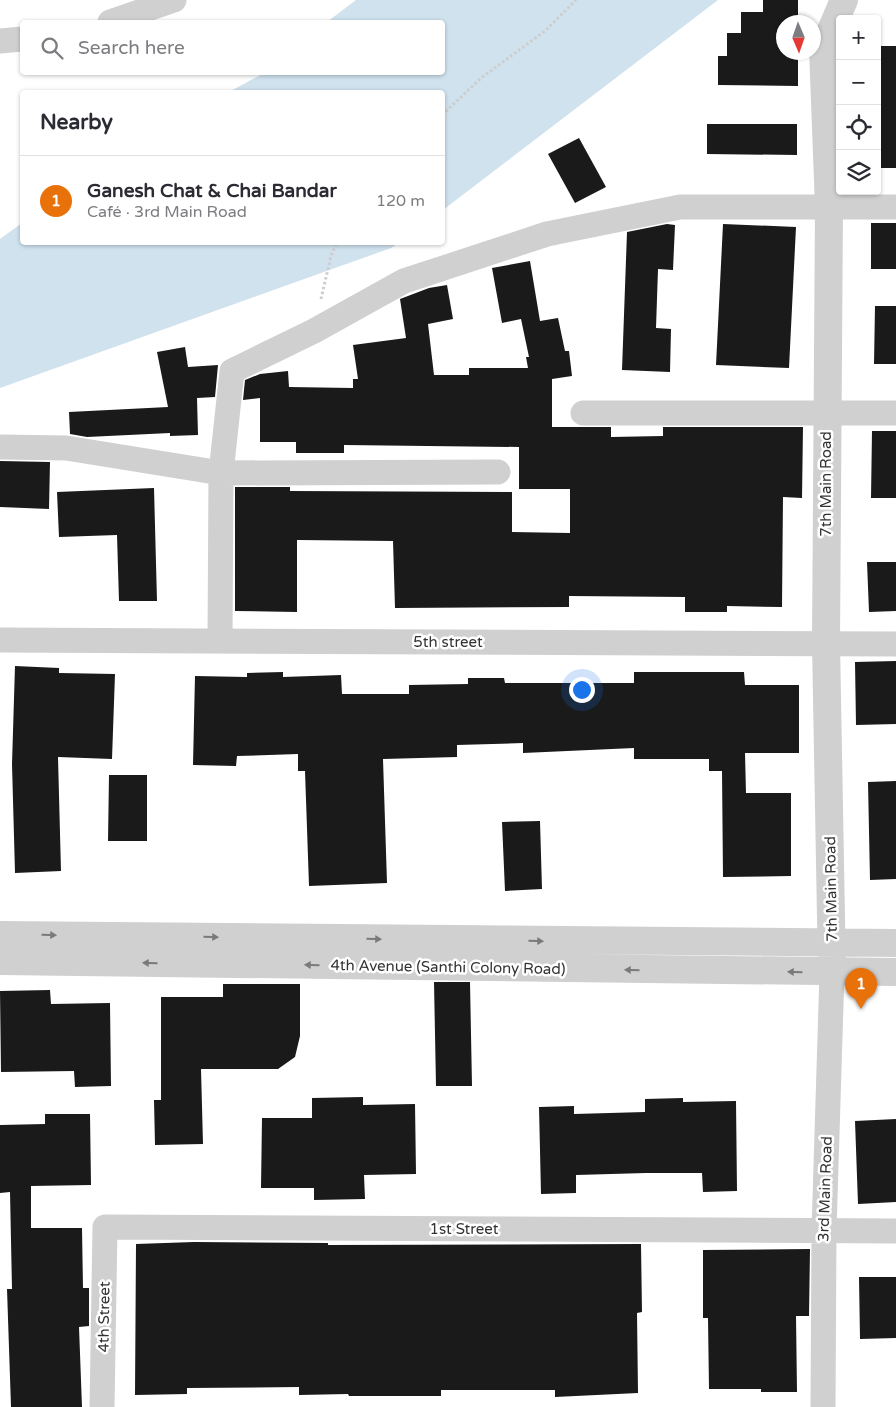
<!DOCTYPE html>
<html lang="en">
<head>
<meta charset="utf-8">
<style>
  body { margin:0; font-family:"Varela Round",sans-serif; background:#f2f2f3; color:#2b2b33 }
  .controls { position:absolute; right:15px; top:15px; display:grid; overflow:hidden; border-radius:5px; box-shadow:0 1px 4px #0004 }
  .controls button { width:45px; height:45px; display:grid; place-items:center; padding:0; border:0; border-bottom:1px solid #e1e1e2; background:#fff; color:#2b2b33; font:25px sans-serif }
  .compass { position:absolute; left:776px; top:15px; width:45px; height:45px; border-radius:50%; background:#fff; box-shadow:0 1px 4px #0004; rotate:178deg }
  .you { position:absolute; left:581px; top:689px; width:18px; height:18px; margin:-12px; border:4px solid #fff; border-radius:50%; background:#1a73e8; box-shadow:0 0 0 8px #1a73e833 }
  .badge { display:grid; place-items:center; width:32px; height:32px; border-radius:50%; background:#111827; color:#fff; font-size:16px; font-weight:700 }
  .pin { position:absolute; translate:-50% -41px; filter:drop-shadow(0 1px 2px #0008) }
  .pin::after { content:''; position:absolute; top:26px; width:18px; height:15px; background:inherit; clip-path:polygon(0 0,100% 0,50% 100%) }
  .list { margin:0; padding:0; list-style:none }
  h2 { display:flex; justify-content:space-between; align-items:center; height:65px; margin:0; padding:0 20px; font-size:21px }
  h2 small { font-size:16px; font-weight:400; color:#7c7c81 }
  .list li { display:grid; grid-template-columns:32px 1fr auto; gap:15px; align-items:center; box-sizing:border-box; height:90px; padding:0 20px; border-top:1px solid #e1e1e2 }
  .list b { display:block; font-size:19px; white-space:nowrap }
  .list p { margin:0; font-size:16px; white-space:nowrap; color:#7c7c81 }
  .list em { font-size:16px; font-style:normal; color:#7c7c81 }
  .icon { flex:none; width:28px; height:28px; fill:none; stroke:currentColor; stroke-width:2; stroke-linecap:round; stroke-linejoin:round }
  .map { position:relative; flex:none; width:896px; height:1407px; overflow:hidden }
  .search { position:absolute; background:#fff; box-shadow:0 1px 4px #0004; left:20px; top:20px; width:425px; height:55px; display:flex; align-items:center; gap:12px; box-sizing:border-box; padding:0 18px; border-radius:5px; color:#7c7c81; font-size:19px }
  .panel { position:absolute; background:#fff; box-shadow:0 1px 4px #0004; left:20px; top:90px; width:425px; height:155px; border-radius:5px }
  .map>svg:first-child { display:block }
  .water { fill:#cfe2ee }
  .building { fill:#1a1a1a }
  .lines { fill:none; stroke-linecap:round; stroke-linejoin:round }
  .path { stroke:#cdcdcd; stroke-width:3; stroke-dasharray:2.5 2.5; stroke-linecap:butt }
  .minor { stroke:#d0d0d0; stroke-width:25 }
  .tertiary { stroke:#d0d0d0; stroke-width:28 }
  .oneway { fill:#7a7a7a }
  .labels { text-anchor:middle; stroke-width:5; stroke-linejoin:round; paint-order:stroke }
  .street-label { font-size:15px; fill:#333; stroke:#fff }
</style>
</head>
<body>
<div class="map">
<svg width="896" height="1407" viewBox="0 0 896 1407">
  <rect width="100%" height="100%" fill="#fff"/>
  <path class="water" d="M 356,0 L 718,0 L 443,210 L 442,92 L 229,92 L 264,73 L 442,72 L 442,22 L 327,22 Z
    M 22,223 L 22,242 L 399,243 L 391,248 L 0,388 L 0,239 Z"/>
  <path class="building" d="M 763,0 L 798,0 L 798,22 L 784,22 L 784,52 L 798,52 L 798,86 L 718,85 L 718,56 L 727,56 L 727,33 L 741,33 L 741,12 L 763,12 Z
    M 877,46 L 896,46 L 896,168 L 877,168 Z
    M 707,124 L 797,124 L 797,155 L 707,154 Z
    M 579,138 L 606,187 L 575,203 L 548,154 Z
    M 871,223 L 896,223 L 896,269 L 871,269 Z
    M 667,224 L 675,225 L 673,270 L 658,269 L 656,328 L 671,329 L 670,372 L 622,370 L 627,232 Z
    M 723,224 L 796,227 L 789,368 L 716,365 Z
    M 530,261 L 540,321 L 558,318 L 565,351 L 569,351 L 572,376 L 552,379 L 552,427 L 611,427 L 611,437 L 663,436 L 663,427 L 803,427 L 802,498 L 783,497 L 782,607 L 727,606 L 727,612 L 685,612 L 685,597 L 569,596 L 569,607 L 395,608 L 393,541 L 297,540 L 297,612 L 235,611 L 235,487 L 290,487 L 290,491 L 512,492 L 512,532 L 570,533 L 570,489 L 519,489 L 519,447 L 344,445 L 344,453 L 296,453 L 296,442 L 260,442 L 260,398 L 243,400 L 245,380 L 260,374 L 288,371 L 289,387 L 353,388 L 353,379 L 358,379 L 353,345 L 406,338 L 400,299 L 429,288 L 447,285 L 453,319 L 428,324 L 434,375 L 469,375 L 469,368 L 528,368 L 526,357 L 529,357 L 521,319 L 502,323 L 492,268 Z
    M 875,306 L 896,306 L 896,364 L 874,364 Z
    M 185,347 L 188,367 L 218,365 L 215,397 L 197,398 L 198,435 L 170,436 L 170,433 L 87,437 L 70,434 L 69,412 L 168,407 L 157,352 Z
    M 872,431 L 896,431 L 896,498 L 871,498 Z
    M 0,461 L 50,462 L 49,509 L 0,507 Z
    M 154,488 L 157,601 L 119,601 L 117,535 L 59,537 L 57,492 Z
    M 867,562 L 896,562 L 896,611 L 869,612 Z
    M 896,661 L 896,724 L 856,725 L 855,662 Z
    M 15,666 L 59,668 L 59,673 L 115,674 L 112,759 L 58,757 L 61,871 L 15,873 L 12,764 Z
    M 283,672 L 283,677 L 341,675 L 342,694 L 409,694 L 409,685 L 468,684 L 468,678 L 504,678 L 505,683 L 634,683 L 634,672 L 744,672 L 745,685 L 799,685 L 799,753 L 745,753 L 746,793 L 791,793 L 791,876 L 723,877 L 722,771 L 709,771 L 709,759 L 634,759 L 634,748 L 523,753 L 523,743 L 457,745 L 457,757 L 383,759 L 387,883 L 309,886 L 305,771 L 298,771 L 298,754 L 237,756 L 236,766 L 193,765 L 195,676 L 247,677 L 247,673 Z
    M 109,775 L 147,775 L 147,841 L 108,841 Z
    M 896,781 L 896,879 L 870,880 L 868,782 Z
    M 540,821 L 542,889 L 505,891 L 502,822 Z
    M 434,982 L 470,982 L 472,1086 L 436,1086 Z
    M 223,984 L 300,984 L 300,1036 L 295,1057 L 278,1069 L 201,1069 L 203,1144 L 155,1145 L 154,1100 L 161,1100 L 161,997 L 223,997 Z
    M 50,990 L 51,1004 L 110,1003 L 111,1086 L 75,1087 L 74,1071 L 1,1072 L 0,991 Z
    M 363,1097 L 363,1105 L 415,1104 L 416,1174 L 364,1175 L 365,1199 L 314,1200 L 314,1188 L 261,1188 L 262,1118 L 312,1118 L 312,1098 Z
    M 683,1098 L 683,1102 L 736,1101 L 737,1191 L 703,1192 L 702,1173 L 646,1173 L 576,1175 L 576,1193 L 541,1194 L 539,1107 L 574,1106 L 574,1114 L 645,1112 L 645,1099 Z
    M 45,1114 L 90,1114 L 91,1185 L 31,1186 L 31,1228 L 82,1228 L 83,1288 L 89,1288 L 89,1326 L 79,1327 L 82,1407 L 11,1407 L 7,1289 L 12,1289 L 10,1192 L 0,1193 L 0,1125 L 45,1124 Z
    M 896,1119 L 896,1202 L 858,1204 L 855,1121 Z
    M 194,1242 L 328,1243 L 328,1245 L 641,1244 L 642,1312 L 637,1313 L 638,1393 L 555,1397 L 555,1390 L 441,1390 L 441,1396 L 349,1396 L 348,1394 L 299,1395 L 299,1387 L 187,1388 L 187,1394 L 135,1395 L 136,1244 Z
    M 810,1249 L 809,1316 L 796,1316 L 797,1392 L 761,1392 L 761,1389 L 709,1389 L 708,1318 L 703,1318 L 703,1250 Z
    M 859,1277 L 896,1277 L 896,1338 L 860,1339 Z"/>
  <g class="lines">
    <path class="path" d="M 442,115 L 481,78 L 545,31 L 576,0
      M 321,299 L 331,256 L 337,242"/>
    <path class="minor" d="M 110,22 L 174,0
      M 0,41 L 22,39
      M 583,413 L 896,413
      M 0,447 L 66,448 L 221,473 L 498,472
      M 0,640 L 896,644
      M 220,640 L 221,473 L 232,371 L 314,331 L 404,281 L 547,234 L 680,207 L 896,207
      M 102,1407 L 105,1227 L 896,1231
      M 823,1407 L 824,1231 L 832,972"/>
    <path class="tertiary" d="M 0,935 L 896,943
      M 0,961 L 896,972
      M 832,972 L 826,643 L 829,207 L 823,49 L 844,0"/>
  </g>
  <defs><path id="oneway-solid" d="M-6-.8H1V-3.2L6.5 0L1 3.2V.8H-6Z" transform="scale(1.25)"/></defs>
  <g class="oneway">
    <use href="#oneway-solid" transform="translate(49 935) rotate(1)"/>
    <use href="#oneway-solid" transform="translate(211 937) rotate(1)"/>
    <use href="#oneway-solid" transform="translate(374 939) rotate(1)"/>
    <use href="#oneway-solid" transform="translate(536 941) rotate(1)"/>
    <use href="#oneway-solid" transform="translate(150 963) rotate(-179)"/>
    <use href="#oneway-solid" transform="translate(312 965) rotate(-179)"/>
    <use href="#oneway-solid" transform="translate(632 970) rotate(-179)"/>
    <use href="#oneway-solid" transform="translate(795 972) rotate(-179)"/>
  </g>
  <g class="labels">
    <g class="street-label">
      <text transform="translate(826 484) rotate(-90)" y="5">7th Main Road</text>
      <text x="448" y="647">5th street</text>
      <text transform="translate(831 889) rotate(-91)" y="5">7th Main Road</text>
      <text transform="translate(448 967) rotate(1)" y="5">4th Avenue (Santhi Colony Road)</text>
      <text transform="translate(825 1189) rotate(-88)" y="5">3rd Main Road</text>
      <text x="464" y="1234">1st Street</text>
      <text transform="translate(104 1317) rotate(-89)" y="5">4th Street</text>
    </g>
  </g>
</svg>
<div class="controls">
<button>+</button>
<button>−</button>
<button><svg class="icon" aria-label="locate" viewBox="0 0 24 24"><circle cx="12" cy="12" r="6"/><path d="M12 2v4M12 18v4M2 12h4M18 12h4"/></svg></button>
<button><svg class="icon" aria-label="layers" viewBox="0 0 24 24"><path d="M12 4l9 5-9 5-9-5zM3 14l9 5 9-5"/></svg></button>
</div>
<svg class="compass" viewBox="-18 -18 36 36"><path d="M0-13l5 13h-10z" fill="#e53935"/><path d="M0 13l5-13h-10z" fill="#7c7c81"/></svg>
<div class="you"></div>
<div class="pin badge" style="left:861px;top:1009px;background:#e8710a">1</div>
<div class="search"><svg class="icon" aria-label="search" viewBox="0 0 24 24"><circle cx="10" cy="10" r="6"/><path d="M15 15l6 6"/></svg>Search here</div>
<section class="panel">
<h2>Nearby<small></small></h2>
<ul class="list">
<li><span class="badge" style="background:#e8710a">1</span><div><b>Ganesh Chat &amp; Chai Bandar</b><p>Café · 3rd Main Road</p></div><em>120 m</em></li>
</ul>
</section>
</div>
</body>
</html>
